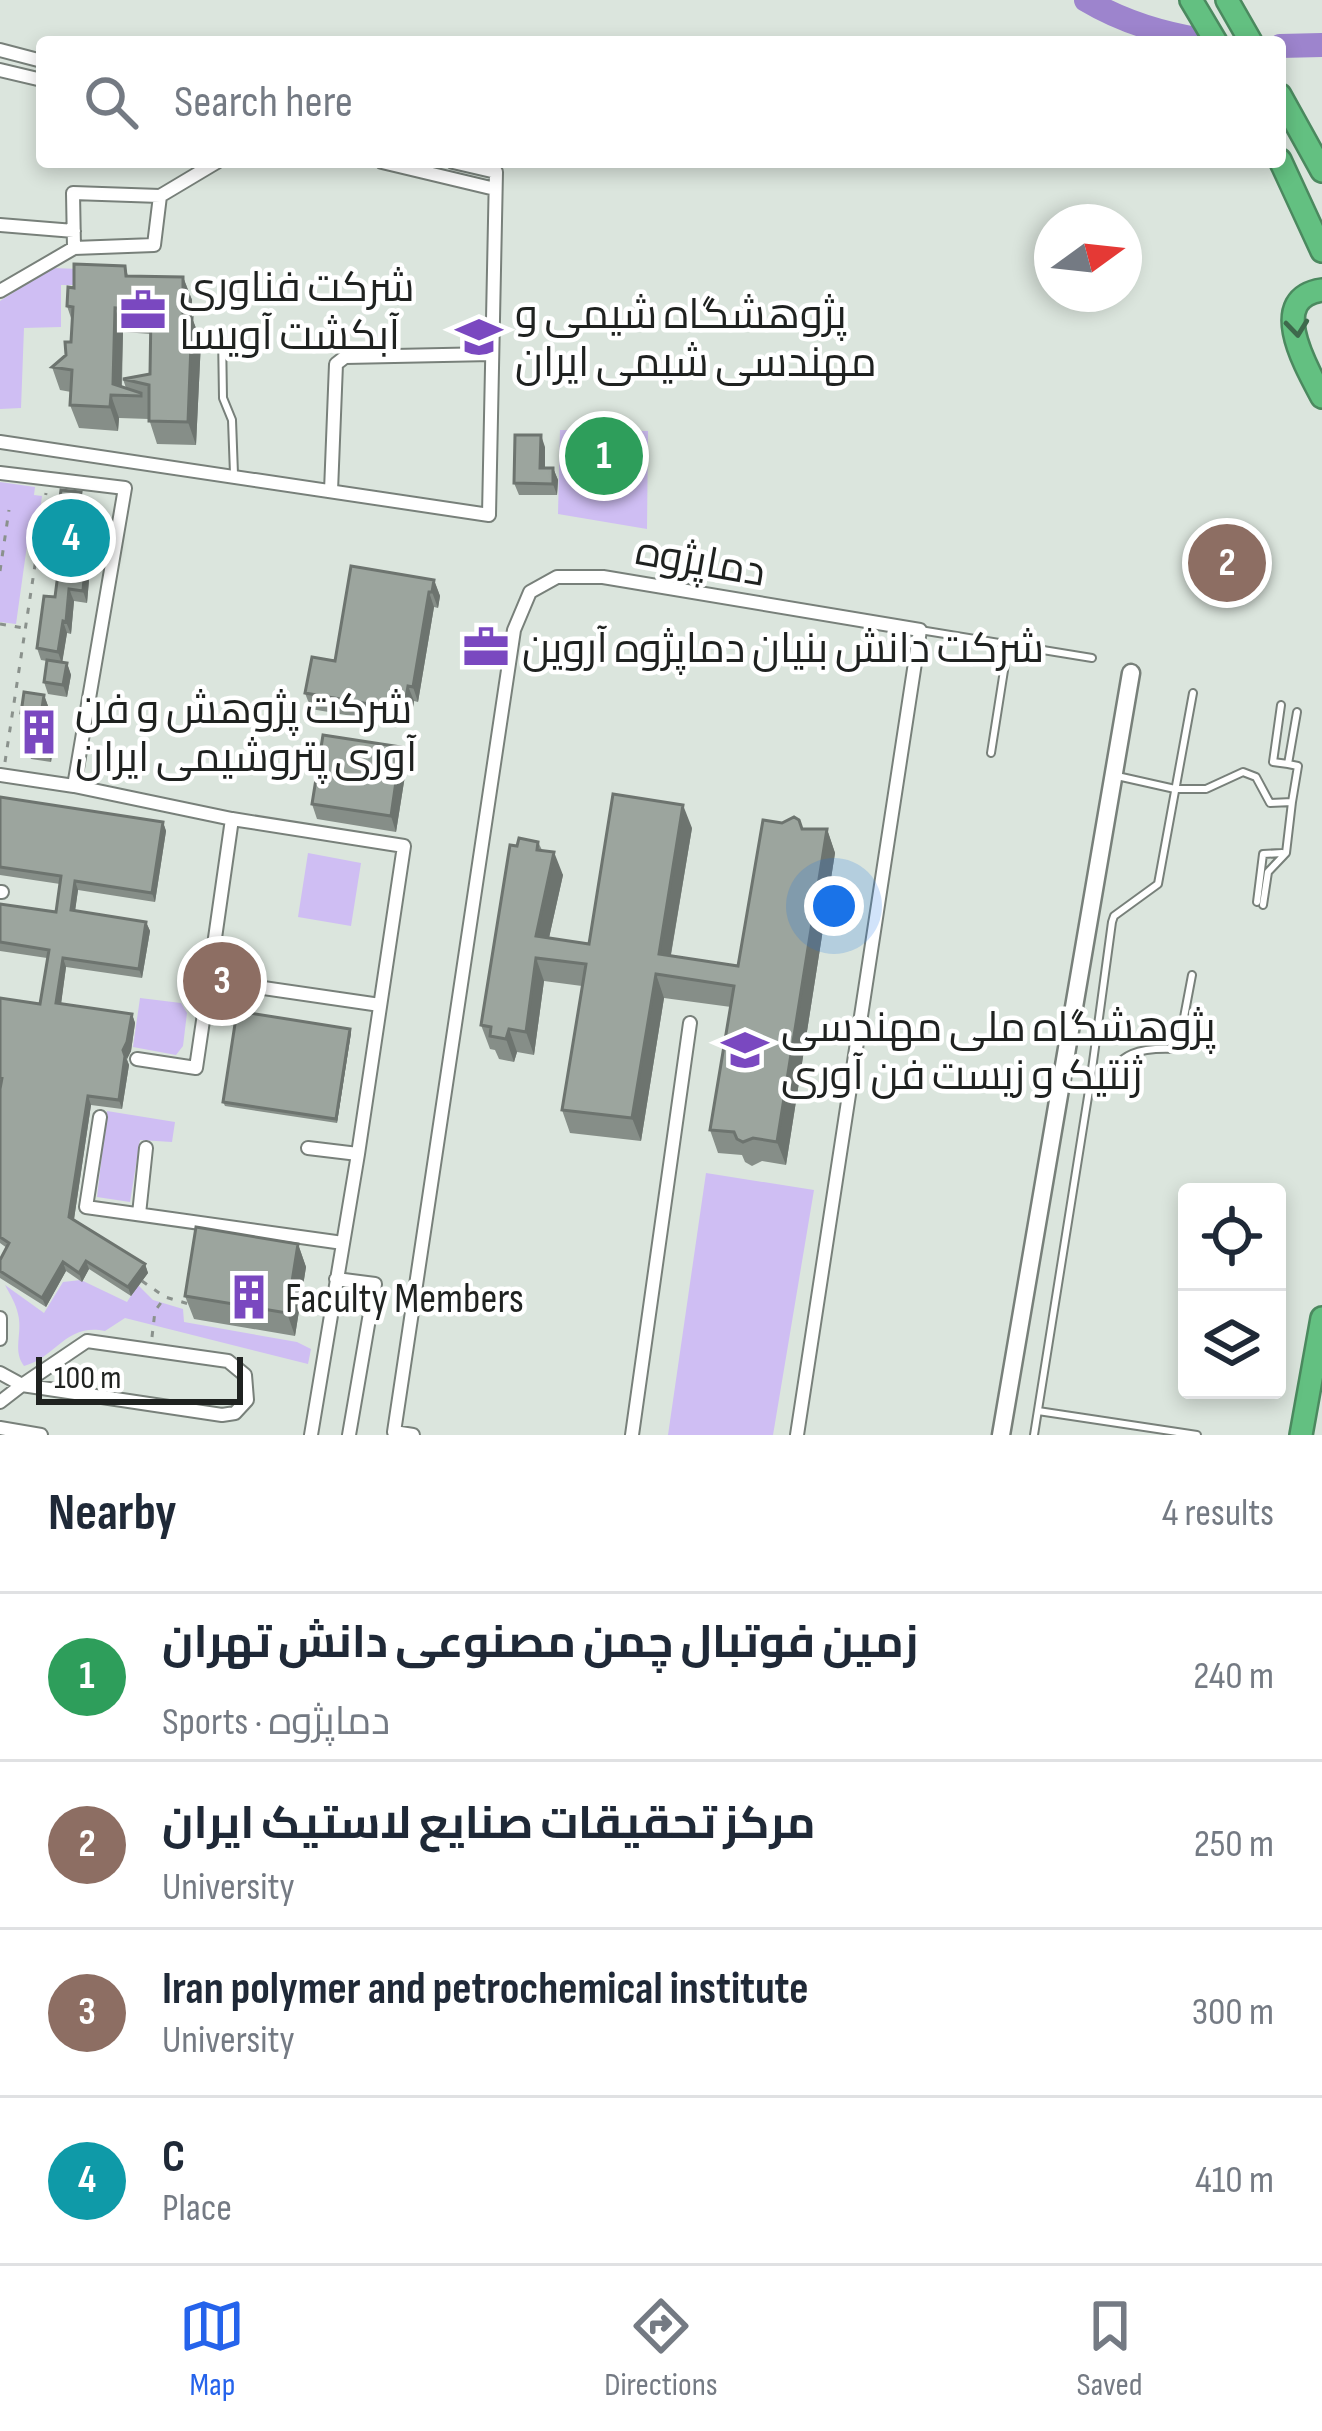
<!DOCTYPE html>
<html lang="en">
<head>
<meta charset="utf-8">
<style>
  body { margin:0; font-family:"Sofia Sans Condensed",Cairo,sans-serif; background:#f6f6f7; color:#1f2937 }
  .controls { position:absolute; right:36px; bottom:36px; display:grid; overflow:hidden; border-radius:12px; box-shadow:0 6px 18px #0003 }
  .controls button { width:108px; height:108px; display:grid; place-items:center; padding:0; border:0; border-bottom:3px solid #e0e1e3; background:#fff; color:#1f2937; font:60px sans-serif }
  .compass { position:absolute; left:1034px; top:204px; width:108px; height:108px; border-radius:50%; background:#fff; box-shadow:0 6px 18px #0003; rotate:75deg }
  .scale { position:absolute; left:36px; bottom:30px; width:207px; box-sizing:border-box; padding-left:12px; border:6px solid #1f2220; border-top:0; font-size:33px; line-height:42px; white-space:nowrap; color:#1f2220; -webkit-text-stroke:9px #fff; paint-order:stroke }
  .you { position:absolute; left:834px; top:906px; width:42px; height:42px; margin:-30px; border:9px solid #fff; border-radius:50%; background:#1a73e8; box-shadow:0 0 0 18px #1a73e833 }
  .badge { display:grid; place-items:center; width:78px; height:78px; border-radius:50%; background:#2563eb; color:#fff; font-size:39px; font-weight:700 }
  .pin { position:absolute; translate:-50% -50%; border:6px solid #fff; box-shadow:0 3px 12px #0006 }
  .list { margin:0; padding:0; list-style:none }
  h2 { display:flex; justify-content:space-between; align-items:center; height:156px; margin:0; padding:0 48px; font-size:51px }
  h2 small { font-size:39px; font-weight:400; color:#747a83 }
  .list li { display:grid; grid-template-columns:78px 1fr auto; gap:36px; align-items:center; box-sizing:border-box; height:168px; padding:0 48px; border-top:3px solid #e0e1e3 }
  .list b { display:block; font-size:45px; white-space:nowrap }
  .list p { margin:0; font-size:39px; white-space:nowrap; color:#747a83 }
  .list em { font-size:39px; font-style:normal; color:#747a83 }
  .icon { flex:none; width:66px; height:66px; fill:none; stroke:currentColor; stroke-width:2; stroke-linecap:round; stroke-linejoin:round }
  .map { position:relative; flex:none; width:1322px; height:1435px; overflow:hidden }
  .search { position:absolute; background:#fff; box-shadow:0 6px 18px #0003; left:36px; right:36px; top:36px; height:132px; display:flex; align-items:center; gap:30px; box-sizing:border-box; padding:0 42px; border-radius:12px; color:#747a83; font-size:45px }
  .sheet { height:828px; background:#fff }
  nav { display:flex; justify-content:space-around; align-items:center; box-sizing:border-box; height:168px; border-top:3px solid #e0e1e3; background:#fff; font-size:33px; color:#747a83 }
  nav a { display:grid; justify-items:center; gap:6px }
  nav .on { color:#2563eb }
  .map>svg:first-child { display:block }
  .green { fill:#cfbef3 }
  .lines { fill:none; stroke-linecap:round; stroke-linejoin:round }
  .river { stroke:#9d84cd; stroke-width:24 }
  .lane-casing { stroke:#78807a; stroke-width:10 }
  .street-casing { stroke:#78807a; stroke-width:16 }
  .secondary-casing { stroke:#78807a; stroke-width:21 }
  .highway-casing { stroke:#4b895f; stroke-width:26 }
  .path { stroke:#8a918c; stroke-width:3; stroke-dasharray:6 9; stroke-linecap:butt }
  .lane { stroke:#fff; stroke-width:6 }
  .street { stroke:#fff; stroke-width:12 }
  .secondary { stroke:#fff; stroke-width:16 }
  .highway { stroke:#63c081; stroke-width:21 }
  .wall { fill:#868e88; fill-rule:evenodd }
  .shaded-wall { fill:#6d746f }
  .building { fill:#9ca59e; stroke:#6d746f; stroke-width:3 }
  .oneway { stroke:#3e694c }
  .labels { text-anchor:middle; stroke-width:9; stroke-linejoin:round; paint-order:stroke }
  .poi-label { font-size:42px; fill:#1f2220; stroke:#fff; text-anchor:start }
  .street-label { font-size:42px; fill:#1f2220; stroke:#fff }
</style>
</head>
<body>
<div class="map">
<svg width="1322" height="1435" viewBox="0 0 1322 1435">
  <rect width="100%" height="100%" fill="#dbe5dd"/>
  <path class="green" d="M 52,268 L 108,270 L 108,285 L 61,285 L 61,327 L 24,328 L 21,408 L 0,409 L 0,301 Z
    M 560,430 L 648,431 L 647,529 L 558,514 Z
    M 0,482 L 35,487 L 34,495 L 42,496 L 37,532 L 29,531 L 16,624 L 0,622 Z
    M 308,853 L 361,863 L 351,926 L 298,917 Z
    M 140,998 L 181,1003 L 187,1013 L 183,1046 L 176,1055 L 133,1047 Z
    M 107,1111 L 175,1122 L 172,1142 L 140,1140 L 130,1202 L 97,1197 Z
    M 706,1173 L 814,1190 L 773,1435 L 668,1435 Z
    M 81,1280 L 127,1302 L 138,1285 L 153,1300 L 183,1309 L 184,1322 L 297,1342 L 311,1349 L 308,1364 L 125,1318 L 105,1331 C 65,1323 56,1358 24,1366 C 12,1350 23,1333 18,1314 C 16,1304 10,1294 5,1285 L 44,1313 L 63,1282 Z"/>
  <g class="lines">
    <path class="river" d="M 1086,0 C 1126,24 1170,36 1216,42
      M 1280,46 L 1322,45"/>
    <g class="lane-casing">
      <path id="lane" d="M 222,335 L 223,398 L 232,420 L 234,474
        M 920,630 L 1092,658
        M 1281,705 L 1273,762 L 1288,764
        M 991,753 L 1008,645
        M 1117,776 L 1175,789 L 1206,789 L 1243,772 L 1256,777 L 1270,803 L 1292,802 L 1286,853 L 1268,872 L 1263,905
        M 1292,802 L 1298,766 L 1288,764 L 1297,712
        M 1257,902 L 1263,854 L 1282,853
        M 1090,1084 L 1102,1087 C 1119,1051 1140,1047 1178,1049 L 1192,975
        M 1038,1411 L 1197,1435
        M 1034,1435 L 1090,1084 L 1112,922 L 1114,916 L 1158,884 L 1193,693"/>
    </g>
    <g class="street-casing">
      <path id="street" d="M 0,50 L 42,61
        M 0,70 L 42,80
        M 382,162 L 495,189
        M 160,196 L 217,162
        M 0,225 L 74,231
        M 0,291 L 74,248 L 154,245 L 160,196 L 73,193 L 74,248
        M 0,442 L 489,515 L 496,172 L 453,162
        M 0,473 L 125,488 L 74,786 L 232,819 L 404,846 L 358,1154 L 311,1435
        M 331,491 L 336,364 L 345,357 L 492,354
        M 0,775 L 74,786
        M 0,892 L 2,892
        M 209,980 L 232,819
        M 137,1059 L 196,1068 L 209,980 L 380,1005
        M 100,1117 L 86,1207 L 343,1243
        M 308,1148 L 358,1154
        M 139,1214 L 146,1148
        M 336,1279 L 375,1284 L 349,1435
        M 0,1318 L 0,1339
        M 87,1341 L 228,1361 L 245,1375 L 247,1400 L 235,1413 L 222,1415 L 22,1385 Z
        M 0,1373 L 22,1385 L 0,1402
        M 0,1428 L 41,1435
        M 413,1435 L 394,1432 L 514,630 L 530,592 L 557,577 L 603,577 L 920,630 L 797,1435
        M 632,1435 L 690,1023"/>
    </g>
    <g class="secondary-casing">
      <path id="secondary" d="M 1001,1435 L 1131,673"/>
    </g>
    <g class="highway-casing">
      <path id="highway" d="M 1191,0 L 1216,42
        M 1227,0 L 1251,42
        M 1280,95 L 1322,171
        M 1280,160 L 1322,251
        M 1322,290 C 1266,298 1306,367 1322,397
        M 1301,1435 L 1322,1318"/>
    </g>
    <path class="path" d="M 0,571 L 9,510
      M 0,624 L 23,628
      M 5,762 L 46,493
      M 142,1281 L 165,1297 L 189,1304
      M 152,1337 L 155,1311 L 165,1297"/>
    <use href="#lane" class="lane"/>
    <use href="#street" class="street"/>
    <use href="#secondary" class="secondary"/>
    <use href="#highway" class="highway"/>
  </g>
  <path class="wall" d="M 125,266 L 128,276 L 183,277 L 192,300 L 192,318 L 201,341 L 196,445 L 157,444 L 149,419 L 119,418 L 118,431 L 79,428 L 70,405 L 71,392 L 60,390 L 52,367 L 66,355 L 71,342 L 72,321 L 67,306 L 74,288 ZM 123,332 L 151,334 L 150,374 L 123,379 L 126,388 L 122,387 Z
    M 545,447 L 545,468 L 553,468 L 558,480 L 557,495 L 519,495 L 514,483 Z
    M 61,490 L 89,516 L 87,535 L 77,533 L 73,567 L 51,564 L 42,541 L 57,520 Z
    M 89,580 L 87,603 L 74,601 L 71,634 L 67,633 L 62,662 L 67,663 L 71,675 L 67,697 L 48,694 L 44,682 L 47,661 L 41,660 L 37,648 L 55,597 Z
    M 434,580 L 440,596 L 438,608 L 434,607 L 418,702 L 414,701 L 410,726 L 311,709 L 305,693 L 335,661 Z
    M 44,695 L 48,706 L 45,727 L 25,724 L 21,713 Z
    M 54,741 L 51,762 L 31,759 L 26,747 Z
    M 401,747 L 407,763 L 396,832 L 317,819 L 312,804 Z
    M 0,797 L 163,822 L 166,831 L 155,902 L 78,890 L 75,910 L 146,922 L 150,931 L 142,978 L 66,967 L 61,1003 L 132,1014 L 135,1023 L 131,1051 L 127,1059 L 129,1065 L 122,1109 L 91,1105 L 74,1219 L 145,1264 L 148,1273 L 131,1296 L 89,1269 L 82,1282 L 66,1271 L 46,1307 L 0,1278 L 0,1260 L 7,1248 L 0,1243 L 0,998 L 40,1004 L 47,958 L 0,951 L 0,904 L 56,912 L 60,884 L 0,875 Z
    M 692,828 L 671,955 L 738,966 L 802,829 L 827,829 L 835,853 L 786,1165 L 762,1161 L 752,1166 L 745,1162 L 742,1155 L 718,1153 L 710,1130 L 731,1007 L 664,998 L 641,1141 L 570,1133 L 562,1110 L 582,986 L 544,981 L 534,1055 L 517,1052 L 514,1062 L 499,1059 L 495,1050 L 490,1049 L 481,1025 L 517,846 L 538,842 L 542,850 L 563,875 L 549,938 L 589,944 Z
    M 350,1029 L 351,1033 L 337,1123 L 225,1106 L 223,1102 Z
    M 298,1244 L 306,1267 L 295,1336 L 194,1319 L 185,1296 Z"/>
  <path class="shaded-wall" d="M 183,277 L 192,300 L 192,336 L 192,318 L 201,341 L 196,445 L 188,422 L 183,320 Z
    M 115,308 L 123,332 L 121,395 L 113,384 Z
    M 111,395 L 119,418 L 118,431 L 110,407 Z
    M 541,435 L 545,447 L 545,480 L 540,468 Z
    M 553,468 L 558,480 L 557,495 L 553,484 Z
    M 81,492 L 89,516 L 87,535 L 78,512 Z
    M 69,510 L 77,533 L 73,567 L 65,544 Z
    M 85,568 L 89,580 L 87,603 L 83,591 Z
    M 434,580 L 440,596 L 438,608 L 432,592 Z
    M 69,589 L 74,601 L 71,634 L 66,622 Z
    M 429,592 L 434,607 L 418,702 L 413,687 Z
    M 63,621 L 67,633 L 62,664 L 58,652 Z
    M 67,663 L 71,675 L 67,697 L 63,685 Z
    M 408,686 L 414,701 L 410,726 L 404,710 Z
    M 44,695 L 48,706 L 45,727 L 41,715 Z
    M 50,729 L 54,741 L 51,762 L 47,750 Z
    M 401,747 L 407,763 L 396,832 L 391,816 Z
    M 683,805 L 692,828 L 667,977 L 659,954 Z
    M 163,822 L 166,831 L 155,902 L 152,893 Z
    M 827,829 L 835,853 L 786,1165 L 777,1142 Z
    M 554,852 L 563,875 L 544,960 L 536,936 Z
    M 75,881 L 78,890 L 74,919 L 71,910 Z
    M 146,922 L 150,931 L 142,978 L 139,969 Z
    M 63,958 L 66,967 L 60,1012 L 56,1003 Z
    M 536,958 L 544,981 L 534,1055 L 526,1032 Z
    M 656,974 L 664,998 L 641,1141 L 632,1118 Z
    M 132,1014 L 135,1023 L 131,1051 L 127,1059 L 123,1050 Z
    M 350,1029 L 351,1033 L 337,1123 L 336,1119 Z
    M 509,1029 L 517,1052 L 514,1062 L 506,1039 Z
    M 125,1056 L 129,1065 L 122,1109 L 119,1100 Z
    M 88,1096 L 91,1105 L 73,1226 L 69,1217 Z
    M 298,1244 L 306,1267 L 295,1336 L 287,1313 Z
    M 86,1261 L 89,1269 L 82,1282 L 79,1273 Z
    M 63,1262 L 66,1271 L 46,1307 L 42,1298 Z
    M 145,1264 L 148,1273 L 131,1296 L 128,1287 Z"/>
  <path class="building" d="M 74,264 L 125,266 L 126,276 L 183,277 L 183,320 L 192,318 L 188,422 L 149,421 L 149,385 L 123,379 L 150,374 L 151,311 L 115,308 L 113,384 L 141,393 L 141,396 L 111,395 L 110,407 L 70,405 L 72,370 L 52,367 L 66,355 L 65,342 L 71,342 L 73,307 L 67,306 L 68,287 L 74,288 Z
    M 515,435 L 541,435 L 540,468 L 553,468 L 553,484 L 514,483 Z
    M 61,490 L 81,492 L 78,512 L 69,510 L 65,544 L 42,541 L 45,518 L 57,520 Z
    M 59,566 L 85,568 L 83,591 L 69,589 L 66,622 L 63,621 L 58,652 L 37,648 L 44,596 L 55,597 Z
    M 351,566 L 434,580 L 432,592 L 429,592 L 413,687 L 408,686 L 404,710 L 305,693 L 312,657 L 335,661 Z
    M 47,660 L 67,663 L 63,685 L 44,682 Z
    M 24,692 L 44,695 L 41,715 L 21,713 Z
    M 29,726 L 50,729 L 47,750 L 26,747 Z
    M 323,735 L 401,747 L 391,816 L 312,804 Z
    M 613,794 L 683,805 L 659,954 L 738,966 L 763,820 L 782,823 L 794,817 L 799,820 L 802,829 L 827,829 L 777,1142 L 753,1138 L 743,1142 L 737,1139 L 734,1132 L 710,1130 L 734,986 L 656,974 L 632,1118 L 562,1110 L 586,964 L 536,958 L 526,1032 L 509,1029 L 506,1039 L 490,1036 L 491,1027 L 481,1025 L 510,845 L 517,846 L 519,838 L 538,842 L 537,850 L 554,852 L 536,936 L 589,944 Z
    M 0,797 L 163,822 L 152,893 L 75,881 L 71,910 L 146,922 L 139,969 L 63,958 L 56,1003 L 132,1014 L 127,1042 L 123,1050 L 125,1056 L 119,1100 L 88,1096 L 69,1217 L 145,1264 L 128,1287 L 86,1261 L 79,1273 L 63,1262 L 42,1298 L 0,1271 L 0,1260 L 9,1243 L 0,1237 L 0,1089 L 2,1078 L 0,1077 L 0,998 L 40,1004 L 49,950 L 0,942 L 0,904 L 56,912 L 61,876 L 0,867 Z
    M 237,1011 L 350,1029 L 336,1119 L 223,1102 Z
    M 196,1227 L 298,1244 L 287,1313 L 185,1296 Z"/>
  <defs><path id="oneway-chevron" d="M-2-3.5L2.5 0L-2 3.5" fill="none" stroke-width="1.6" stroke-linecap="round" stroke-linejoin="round" transform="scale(3)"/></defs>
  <use class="oneway" href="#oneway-chevron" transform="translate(1297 328) rotate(84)"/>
  <defs>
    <g id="office-bare" transform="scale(3.6)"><path d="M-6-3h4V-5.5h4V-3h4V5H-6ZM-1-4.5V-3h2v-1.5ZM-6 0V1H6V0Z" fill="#7a48c0" stroke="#fff" stroke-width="2.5" paint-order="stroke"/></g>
    <g id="university-bare" transform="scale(3.6)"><path d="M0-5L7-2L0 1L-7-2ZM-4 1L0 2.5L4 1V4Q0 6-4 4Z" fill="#7a48c0" stroke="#fff" stroke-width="2.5" paint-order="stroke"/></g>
    <g id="building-bare" transform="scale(3.6)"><path d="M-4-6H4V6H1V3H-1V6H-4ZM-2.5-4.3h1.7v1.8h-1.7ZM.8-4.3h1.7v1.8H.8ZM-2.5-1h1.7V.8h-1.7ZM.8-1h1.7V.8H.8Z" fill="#7a48c0" stroke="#fff" stroke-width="2.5" paint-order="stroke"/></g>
  </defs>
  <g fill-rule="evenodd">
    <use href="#office-bare" x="143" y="310"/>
    <use href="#university-bare" x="479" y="337"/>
    <use href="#office-bare" x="486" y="647"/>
    <use href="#building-bare" x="39" y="732"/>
    <use href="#university-bare" x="745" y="1050"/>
    <use href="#building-bare" x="249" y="1297"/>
  </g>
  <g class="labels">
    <g class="poi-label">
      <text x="179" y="301">شرکت فناوری<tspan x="179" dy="48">آبکشت آویسا</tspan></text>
      <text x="515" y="328">پژوهشگاه شیمی و<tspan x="515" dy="48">مهندسی شیمی ایران</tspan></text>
      <text x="522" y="662">شرکت دانش بنیان دماپژوه آروین</text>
      <text x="75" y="723">شرکت پژوهش و فن<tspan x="75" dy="48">آوری پتروشیمی ایران</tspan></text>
      <text x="781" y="1041">پژوهشگاه ملی مهندسی<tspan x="781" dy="48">ژنتیک و زیست فن آوری</tspan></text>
      <text x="285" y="1312">Faculty Members</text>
    </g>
    <g class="street-label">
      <text transform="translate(701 560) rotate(10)" y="15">دماپژوه</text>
    </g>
  </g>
</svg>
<div class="controls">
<button><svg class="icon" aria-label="locate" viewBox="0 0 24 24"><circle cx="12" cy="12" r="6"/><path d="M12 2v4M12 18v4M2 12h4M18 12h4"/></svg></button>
<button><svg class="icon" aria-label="layers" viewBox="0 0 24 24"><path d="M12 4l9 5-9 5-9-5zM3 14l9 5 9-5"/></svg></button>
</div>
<svg class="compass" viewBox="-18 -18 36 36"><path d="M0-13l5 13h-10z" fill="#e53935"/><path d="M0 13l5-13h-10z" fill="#747a83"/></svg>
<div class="scale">100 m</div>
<div class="you"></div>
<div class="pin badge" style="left:604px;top:456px;background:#2e9e5b">1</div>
<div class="pin badge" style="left:1227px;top:563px;background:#8d6e63">2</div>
<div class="pin badge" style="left:222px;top:981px;background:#8d6e63">3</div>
<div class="pin badge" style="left:71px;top:538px;background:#0f9aa8">4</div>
<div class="search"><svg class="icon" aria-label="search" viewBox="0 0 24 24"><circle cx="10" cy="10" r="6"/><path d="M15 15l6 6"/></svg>Search here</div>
</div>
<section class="sheet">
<h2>Nearby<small>4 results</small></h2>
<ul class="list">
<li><span class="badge" style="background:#2e9e5b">1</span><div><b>زمین فوتبال چمن مصنوعی دانش تهران</b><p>Sports · دماپژوه</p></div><em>240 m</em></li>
<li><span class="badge" style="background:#8d6e63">2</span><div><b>مرکز تحقیقات صنایع لاستیک ایران</b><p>University</p></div><em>250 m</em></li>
<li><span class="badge" style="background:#8d6e63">3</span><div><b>Iran polymer and petrochemical institute</b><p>University</p></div><em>300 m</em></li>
<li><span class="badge" style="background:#0f9aa8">4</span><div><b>C</b><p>Place</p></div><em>410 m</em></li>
</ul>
</section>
<nav>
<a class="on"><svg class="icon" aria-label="map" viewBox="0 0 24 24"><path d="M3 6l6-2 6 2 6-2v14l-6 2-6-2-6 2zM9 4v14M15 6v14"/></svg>Map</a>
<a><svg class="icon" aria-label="directions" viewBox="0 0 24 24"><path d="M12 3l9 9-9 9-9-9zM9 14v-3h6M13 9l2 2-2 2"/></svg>Directions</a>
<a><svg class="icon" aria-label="saved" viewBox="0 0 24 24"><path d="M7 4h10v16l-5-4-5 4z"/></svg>Saved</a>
</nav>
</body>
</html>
